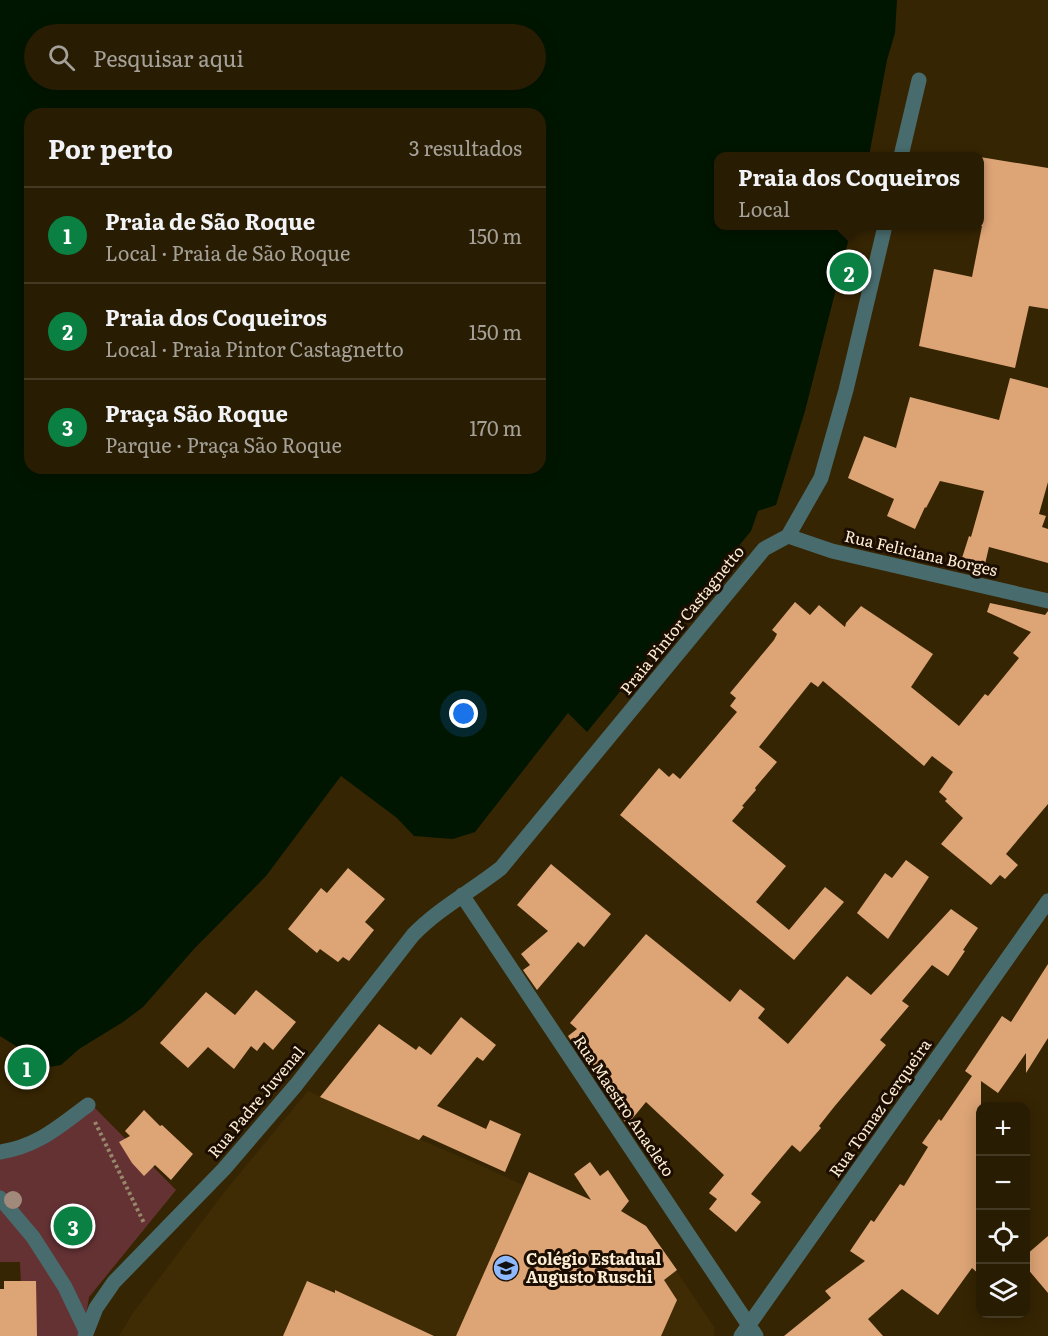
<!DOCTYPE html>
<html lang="pt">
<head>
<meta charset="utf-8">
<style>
  body { margin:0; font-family:Literata,serif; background:#30250c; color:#f1f3f6 }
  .controls { position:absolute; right:18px; bottom:18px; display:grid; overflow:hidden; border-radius:12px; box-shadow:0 3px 15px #0003 }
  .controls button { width:54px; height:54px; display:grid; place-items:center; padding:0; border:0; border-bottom:2px solid #443a24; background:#281c02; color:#f1f3f6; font:30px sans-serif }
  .you { position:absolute; left:464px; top:714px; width:21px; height:21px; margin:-15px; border:4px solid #fff; border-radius:50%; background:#1a73e8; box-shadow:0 0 0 9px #1a73e833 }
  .badge { display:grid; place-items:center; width:39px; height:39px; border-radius:50%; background:#0b8043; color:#fff; font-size:20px; font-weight:700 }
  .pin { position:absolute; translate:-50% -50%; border:3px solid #fff; box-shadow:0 2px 6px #0006 }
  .popup { position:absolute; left:714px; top:152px; width:270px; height:78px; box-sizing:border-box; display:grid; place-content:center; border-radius:12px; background:#281c02; filter:drop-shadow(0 2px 4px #0005); font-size:20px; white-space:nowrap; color:#a5a199 }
  .popup b { font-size:22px; color:#f1f3f6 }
  .popup::after { content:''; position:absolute; left:50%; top:100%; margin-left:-12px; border:12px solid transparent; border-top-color:#281c02 }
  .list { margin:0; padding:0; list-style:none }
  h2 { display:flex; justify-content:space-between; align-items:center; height:78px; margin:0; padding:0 24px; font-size:26px }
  h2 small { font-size:20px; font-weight:400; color:#a5a199 }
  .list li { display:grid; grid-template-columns:39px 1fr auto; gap:18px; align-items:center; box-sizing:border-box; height:96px; padding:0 24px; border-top:2px solid #443a24 }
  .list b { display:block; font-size:22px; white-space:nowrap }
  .list p { margin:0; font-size:20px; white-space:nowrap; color:#a5a199 }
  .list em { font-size:20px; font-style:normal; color:#a5a199 }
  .icon { flex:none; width:33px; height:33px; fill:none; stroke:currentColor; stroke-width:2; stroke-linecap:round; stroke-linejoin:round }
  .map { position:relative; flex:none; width:1048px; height:1336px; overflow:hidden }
  .search { position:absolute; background:#281c02; box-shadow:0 3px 15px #0003; left:24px; top:24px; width:522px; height:66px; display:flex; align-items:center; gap:15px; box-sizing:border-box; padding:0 21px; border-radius:33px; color:#a5a199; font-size:22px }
  .panel { position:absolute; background:#281c02; box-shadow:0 3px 15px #0003; left:24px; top:108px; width:522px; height:366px; border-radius:18px }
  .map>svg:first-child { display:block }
  .built { fill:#402c04 }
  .green { fill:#653234 }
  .water { fill:#001600; fill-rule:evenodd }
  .building { fill:#dda476 }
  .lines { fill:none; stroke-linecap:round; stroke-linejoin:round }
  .path { stroke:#98886b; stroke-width:4; stroke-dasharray:3 3; stroke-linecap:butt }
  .street { stroke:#486c6e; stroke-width:15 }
  .tree { fill:#a18a7b }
  .labels { text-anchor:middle; stroke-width:6; stroke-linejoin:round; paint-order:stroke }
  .street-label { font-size:16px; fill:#fdedd5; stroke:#1b0e00 }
  .poi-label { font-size:16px; font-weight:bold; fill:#fdedd5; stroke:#1b0e00; text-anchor:start }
</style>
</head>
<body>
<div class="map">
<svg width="1048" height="1336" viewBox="0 0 1048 1336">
  <rect width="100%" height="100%" fill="#362503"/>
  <path class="built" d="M 308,1091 L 486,1168 L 575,1209 L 657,1242 L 714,1327 L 714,1336 L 119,1336 L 133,1313 L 226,1190 Z"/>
  <path class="green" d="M 88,1101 L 176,1190 L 89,1297 L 83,1336 L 23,1336 L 20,1262 L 0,1262 L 0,1152 L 42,1138 Z"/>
  <path class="water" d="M 0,0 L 897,0 L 895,33 L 887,60 L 869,156 L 718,156 L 718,226 L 852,226 L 805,411 L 776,505 L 758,511 L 751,531 L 587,732 L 568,713 L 475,832 L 453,839 L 414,836 L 397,818 L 341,776 L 266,876 L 194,949 L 143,1007 L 123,1022 L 79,1049 L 61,1065 L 49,1067 L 0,1036 ZM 34,34 L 536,34 L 536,80 L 34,80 ZM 30,114 L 540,114 L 540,468 L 30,468 Z"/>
  <path class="building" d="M 980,157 L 1048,168 L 1048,309 L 1029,306 L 1015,368 L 919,346 L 934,269 L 972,277 L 982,226 L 980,226 Z
    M 1010,378 L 1048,388 L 1048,482 L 1039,514 L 1046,516 L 1042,527 L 1048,529 L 1048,563 L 989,547 L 985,564 L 962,558 L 969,536 L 971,537 L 984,491 L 940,481 L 926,508 L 925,507 L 915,529 L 887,516 L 894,499 L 848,478 L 864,436 L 896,448 L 910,397 L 999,420 Z
    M 795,602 L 810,615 L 819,605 L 845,627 L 846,623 L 861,606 L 933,654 L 911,687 L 959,726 L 985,694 L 988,696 L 1019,658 L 1013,653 L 1031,632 L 987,612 L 990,603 L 1045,615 L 1048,611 L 1048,804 L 1006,854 L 1018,865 L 1005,879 L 1000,875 L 991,885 L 941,844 L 963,818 L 945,801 L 947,799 L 939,792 L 953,772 L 932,756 L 924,766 L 823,681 L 818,687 L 811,682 L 759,747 L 777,762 L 755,788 L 756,790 L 742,806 L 744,807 L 732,821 L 786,866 L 756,902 L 789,930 L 825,887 L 844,902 L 794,960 L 620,815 L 659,768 L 669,777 L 673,773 L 680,779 L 737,712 L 730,706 L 736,698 L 730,693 L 774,640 L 777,634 L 772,630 Z
    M 906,860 L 929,877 L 888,939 L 857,913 L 885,873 L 892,878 Z
    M 551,864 L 611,914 L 584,947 L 578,942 L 537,990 L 523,970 L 530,965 L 521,954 L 548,931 L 517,905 Z
    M 348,868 L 385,899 L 365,922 L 374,930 L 349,961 L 343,957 L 338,962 L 320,949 L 317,953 L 288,929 L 321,888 L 327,893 Z
    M 951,909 L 978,928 L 963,950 L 965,951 L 948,976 L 932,965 L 902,1001 L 909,1006 L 880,1040 L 886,1045 L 834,1107 L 819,1126 L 821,1128 L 800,1152 L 792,1145 L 751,1194 L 761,1202 L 736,1232 L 709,1209 L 717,1199 L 709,1193 L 724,1175 L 646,1102 L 627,1125 L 568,1036 L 577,1029 L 570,1023 L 646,934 L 730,1002 L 740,989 L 765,1009 L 758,1018 L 788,1044 L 847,976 L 871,995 Z
    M 1048,964 L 1048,1038 L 1026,1073 L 1026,1053 L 998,1093 L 981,1081 L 981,1276 L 972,1268 L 938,1315 L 902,1289 L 868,1319 L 883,1336 L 784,1336 L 831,1298 L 825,1291 L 865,1261 L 850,1251 L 871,1220 L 874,1222 L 900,1184 L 904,1186 L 928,1147 L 922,1143 L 939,1119 L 941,1121 L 972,1076 L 965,1071 L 1002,1016 L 1011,1022 Z
    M 256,990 L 296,1022 L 273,1050 L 264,1042 L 257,1051 L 251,1046 L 234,1069 L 208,1047 L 188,1068 L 160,1043 L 206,992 L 235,1015 Z
    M 461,1017 L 496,1045 L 483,1061 L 477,1057 L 437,1106 L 486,1129 L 490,1120 L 521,1134 L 505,1172 L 423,1135 L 419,1140 L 320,1097 L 379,1024 L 416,1050 L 419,1046 L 431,1055 Z
    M 144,1110 L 160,1126 L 162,1125 L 193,1154 L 171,1180 L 155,1165 L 144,1176 L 132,1163 L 119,1142 L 130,1136 L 125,1131 Z
    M 590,1162 L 600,1176 L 608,1170 L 629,1201 L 621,1211 L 646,1226 L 677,1270 L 664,1280 L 677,1300 L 661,1336 L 456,1336 L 529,1172 L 591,1200 L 574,1174 Z
    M 1048,1236 L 1048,1293 L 1026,1267 L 1026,1255 Z
    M 4,1281 L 36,1281 L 37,1336 L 0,1336 L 0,1289 L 4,1289 Z
    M 307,1281 L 335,1293 L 335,1290 L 434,1336 L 283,1336 Z"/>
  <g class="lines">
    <path class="path" d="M 95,1122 L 144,1223"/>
    <path class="street" d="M 901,156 L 919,80
      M 788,536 L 832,551 L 1048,601
      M 462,895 L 756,1336
      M 0,1152 C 38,1146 58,1127 88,1105
      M 0,1198 L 33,1237 L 65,1287 L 86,1331
      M 85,1336 L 96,1308 L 114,1282 L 224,1169 L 296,1085 L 413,935 C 439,908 472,891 501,868 L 764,549 L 788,536 L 821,478 L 846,390 L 885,226
      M 741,1336 L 1048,901"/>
  </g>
  <circle class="tree" cx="13" cy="1200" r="9"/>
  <defs>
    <g id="school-disc" transform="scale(1.35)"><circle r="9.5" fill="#8eb9fd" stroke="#1b0e00"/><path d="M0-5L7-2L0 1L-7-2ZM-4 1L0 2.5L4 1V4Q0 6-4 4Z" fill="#111"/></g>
  </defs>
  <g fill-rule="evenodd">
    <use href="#school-disc" x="506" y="1268"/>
  </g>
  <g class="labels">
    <g class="street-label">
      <text transform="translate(921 553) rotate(13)" y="6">Rua Feliciana Borges</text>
      <text transform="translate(682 620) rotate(-51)" y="6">Praia Pintor Castagnetto</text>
      <text transform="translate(256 1102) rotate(-50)" y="6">Rua Padre Juvenal</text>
      <text transform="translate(624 1106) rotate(56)" y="6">Rua Maestro Anacleto</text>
      <text transform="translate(880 1108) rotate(-55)" y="6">Rua Tomaz Cerqueira</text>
    </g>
    <g class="poi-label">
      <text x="526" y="1265">Colégio Estadual<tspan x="526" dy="18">Augusto Ruschi</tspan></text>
    </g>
  </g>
</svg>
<div class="controls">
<button>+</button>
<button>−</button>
<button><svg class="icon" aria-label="locate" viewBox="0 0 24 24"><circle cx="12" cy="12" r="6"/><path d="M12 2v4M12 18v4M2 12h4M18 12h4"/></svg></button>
<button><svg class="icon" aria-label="layers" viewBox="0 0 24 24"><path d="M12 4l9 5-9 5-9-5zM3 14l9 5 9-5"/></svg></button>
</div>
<div class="you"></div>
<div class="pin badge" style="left:27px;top:1067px">1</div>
<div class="pin badge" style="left:849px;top:272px">2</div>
<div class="popup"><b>Praia dos Coqueiros</b>Local</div>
<div class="pin badge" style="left:73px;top:1226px">3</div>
<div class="search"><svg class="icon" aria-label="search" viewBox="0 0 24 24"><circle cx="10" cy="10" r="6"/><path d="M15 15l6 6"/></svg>Pesquisar aqui</div>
<section class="panel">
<h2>Por perto<small>3 resultados</small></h2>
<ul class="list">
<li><span class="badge">1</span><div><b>Praia de São Roque</b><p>Local · Praia de São Roque</p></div><em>150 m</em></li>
<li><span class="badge">2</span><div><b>Praia dos Coqueiros</b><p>Local · Praia Pintor Castagnetto</p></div><em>150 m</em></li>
<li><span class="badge">3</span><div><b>Praça São Roque</b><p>Parque · Praça São Roque</p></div><em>170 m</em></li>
</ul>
</section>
</div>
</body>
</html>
